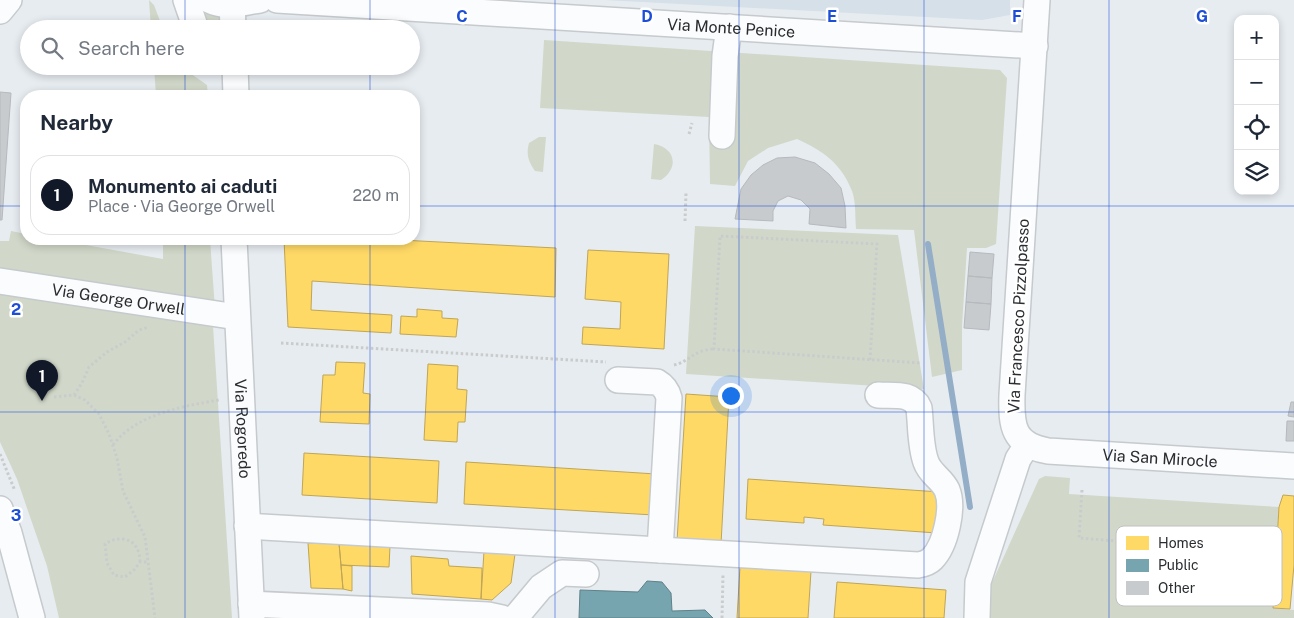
<!DOCTYPE html>
<html lang="en">
<head>
<meta charset="utf-8">
<style>
  body { margin:0; font-family:"Public Sans",sans-serif; background:#f2f2f3; color:#1f2937 }
  .controls { position:absolute; right:15px; top:15px; display:grid; overflow:hidden; border-radius:10px; box-shadow:0 2px 8px #0003 }
  .controls button { width:45px; height:45px; display:grid; place-items:center; padding:0; border:0; border-bottom:1px solid #e0e1e3; background:#fff; color:#1f2937; font:25px sans-serif }
  .you { position:absolute; left:730px; top:395px; width:18px; height:18px; margin:-12px; border:4px solid #fff; border-radius:50%; background:#1a73e8; box-shadow:0 0 0 8px #1a73e833 }
  .badge { display:grid; place-items:center; width:32px; height:32px; border-radius:50%; background:#111827; color:#fff; font-size:16px; font-weight:700 }
  .pin { position:absolute; translate:-50% -41px; filter:drop-shadow(0 1px 2px #0008) }
  .pin::after { content:''; position:absolute; top:26px; width:18px; height:15px; background:inherit; clip-path:polygon(0 0,100% 0,50% 100%) }
  .list { margin:0; padding:0; list-style:none }
  h2 { display:flex; justify-content:space-between; align-items:center; height:65px; margin:0; padding:0 20px; font-size:21px }
  h2 small { font-size:16px; font-weight:400; color:#747a83 }
  .list li { display:grid; grid-template-columns:32px 1fr auto; gap:15px; align-items:center; box-sizing:border-box; height:80px; margin:0 10px 10px; padding:0 10px; border:1px solid #e0e1e3; border-radius:20px }
  .list b { display:block; font-size:19px; white-space:nowrap }
  .list p { margin:0; font-size:16px; white-space:nowrap; color:#747a83 }
  .list em { font-size:16px; font-style:normal; color:#747a83 }
  .icon { flex:none; width:28px; height:28px; fill:none; stroke:currentColor; stroke-width:2; stroke-linecap:round; stroke-linejoin:round }
  .map { position:relative; flex:none; width:1294px; height:618px; overflow:hidden }
  .search { position:absolute; background:#fff; box-shadow:0 2px 8px #0003; left:20px; top:20px; width:400px; height:55px; display:flex; align-items:center; gap:12px; box-sizing:border-box; padding:0 18px; border-radius:28px; color:#747a83; font-size:19px }
  .panel { position:absolute; background:#fff; box-shadow:0 2px 8px #0003; left:20px; top:90px; width:400px; height:155px; border-radius:20px }
  .map>svg:first-child { display:block }
  .built { fill:#d5e0e8 }
  .green { fill:#d1d8c9 }
  .homes { fill:#ffd966; stroke:#bfa556 }
  .public { fill:#76a5af; stroke:#5f8189 }
  .lines { fill:none; stroke-linecap:round; stroke-linejoin:round }
  .stream { stroke:#94aec8; stroke-width:6 }
  .building { fill:#c7cbce; stroke:#b6babe }
  .minor-casing { stroke:#c6cacd; stroke-width:28 }
  .path { stroke:#cacccc; stroke-width:3; stroke-dasharray:2.5 2.5; stroke-linecap:butt }
  .minor { stroke:#fbfcfd; stroke-width:25 }
  .grid { fill:none; stroke:#1d4ed8; stroke-width:1; stroke-opacity:0.55 }
  .labels { text-anchor:middle; stroke-width:5; stroke-linejoin:round; paint-order:stroke }
  .street-label { font-size:16px; fill:#2a2d30; stroke:#fff }
  .key { fill:#fff; stroke:#bfc0c1; stroke-width:1 }
  .key-label { font-size:14px; fill:#2a2d30 }
  .grid-label { font-size:16px; text-anchor:middle; font-weight:bold; fill:#1d4ed8; stroke:#fff; stroke-width:5; stroke-linejoin:round; paint-order:stroke }
</style>
</head>
<body>
<div class="map">
<svg width="1294" height="618" viewBox="0 0 1294 618">
  <rect width="100%" height="100%" fill="#e7ecf1"/>
  <path class="built" d="M 605,0 L 1010,0 L 1010,15 L 982,20 Z"/>
  <path class="green" d="M 149,0 L 154,5 L 163,29 L 151,29 Z
    M 198,7 L 208,10 L 223,20 L 224,29 L 206,29 Z
    M 544,40 L 1000,70 L 1007,78 L 996,244 L 986,248 L 967,248 L 962,326 L 962,370 L 932,377 L 914,230 L 856,229 C 855,217 856,201 852,191 C 841,163 823,151 797,139 L 768,148 L 748,161 L 735,186 L 710,184 L 709,117 L 540,108 Z
    M 154,66 L 180,66 L 207,85 L 208,96 L 156,96 Z
    M 539,137 L 546,137 L 543,172 L 535,171 C 528,161 526,154 529,143 Z
    M 654,144 C 676,148 679,168 661,180 L 651,179 Z
    M 695,226 L 898,235 L 924,389 L 686,374 Z
    M 11,231 L 26,234 L 26,239 L 53,239 L 163,259 L 163,239 L 210,239 L 215,309 L 0,276 L 0,241 L 9,241 Z
    M 0,291 L 213,326 L 232,618 L 59,618 L 47,566 L 17,479 L 0,442 Z
    M 1045,476 L 1070,478 L 1069,494 L 1279,507 L 1273,608 L 1294,610 L 1294,618 L 990,618 L 991,585 L 1039,479 Z"/>
  <path class="homes" d="M 284,239 L 381,239 L 556,248 L 555,297 L 312,281 L 311,310 L 392,315 L 391,333 L 288,327 Z
    M 588,250 L 669,254 L 664,349 L 582,344 L 583,327 L 620,329 L 621,302 L 585,299 Z
    M 417,309 L 442,311 L 442,318 L 458,319 L 456,337 L 400,334 L 401,316 L 417,317 Z
    M 336,362 L 365,363 L 363,393 L 370,394 L 369,424 L 320,422 L 323,375 L 335,375 Z
    M 428,364 L 458,366 L 457,389 L 467,390 L 465,422 L 458,422 L 457,442 L 424,440 Z
    M 686,394 L 729,397 L 721,544 L 677,541 Z
    M 304,453 L 439,461 L 437,503 L 302,495 Z
    M 466,462 L 656,474 L 654,515 L 464,504 Z
    M 748,479 L 940,492 L 937,533 L 823,525 L 824,519 L 804,517 L 804,523 L 746,519 Z
    M 1283,495 L 1294,496 L 1294,565 L 1290,609 L 1273,608 L 1279,507 Z
    M 308,543 L 339,543 L 343,589 L 311,588 Z
    M 339,543 L 390,546 L 389,567 L 341,565 Z
    M 484,551 L 515,554 L 511,583 L 492,600 L 481,599 Z
    M 411,556 L 448,559 L 449,566 L 482,568 L 481,599 L 412,594 Z
    M 341,565 L 352,566 L 352,591 L 343,589 Z
    M 740,567 L 811,571 L 808,618 L 737,618 Z
    M 837,582 L 946,590 L 944,618 L 834,618 Z"/>
  <path class="public" d="M 647,581 L 662,582 L 671,593 L 672,611 L 705,610 L 713,618 L 579,618 L 580,590 L 638,592 Z"/>
  <g class="lines">
    <path class="stream" d="M 928,244 L 970,507"/>
  </g>
  <path class="building" d="M 0,92 L 11,93 L 2,220 L 0,220 Z
    M 795,157 L 815,163 L 829,174 L 841,188 L 845,206 L 846,228 L 809,224 L 810,209 L 801,200 L 788,196 L 778,201 L 773,211 L 773,221 L 735,219 L 741,189 L 751,175 L 763,165 L 777,158 Z
    M 970,252 L 994,254 L 992,278 L 968,276 Z
    M 968,276 L 992,278 L 991,304 L 966,302 Z
    M 966,302 L 991,304 L 989,330 L 964,328 Z
    M 1291,402 L 1294,402 L 1294,417 L 1288,416 Z
    M 1287,421 L 1294,421 L 1294,441 L 1286,441 Z"/>
  <g class="lines">
    <g class="minor-casing">
      <g id="minor">
        <path d="M 186,0 L 196,29"/>
        <path d="M 209,0 C 227,9 242,2 260,0"/>
        <path d="M 232,0 L 233,29"/>
        <path id="s1" d="M 277,0 L 1035,46"/>
        <path id="s2" d="M 1037,0 L 1012,395 C 1011,426 1013,445 1048,451 L 1294,466"/>
        <path d="M 0,11 L 9,0"/>
        <path d="M 235,66 L 236,96"/>
        <path d="M 722,136 L 725,56 L 729,27"/>
        <path id="s3" d="M 234,239 L 252,618"/>
        <path id="s4" d="M 0,281 L 237,317"/>
        <path d="M 618,380 L 657,382 C 664,386 667,390 669,398 L 660,550"/>
        <path d="M 0,509 L 9,533 L 32,618"/>
        <path d="M 247,526 L 918,565 C 924,564 928,563 932,559 C 946,545 954,507 947,490 C 942,479 930,474 926,462 C 920,446 921,425 919,408 C 912,392 894,396 878,395"/>
        <path d="M 251,604 L 488,615 L 502,618"/>
        <path d="M 515,618 L 541,587 L 562,573 L 586,574"/>
        <path d="M 977,618 L 978,582 L 1018,459 L 1027,445"/>
      </g>
    </g>
    <path class="path" d="M 689,134 L 692,123
      M 685,221 L 686,193
      M 281,343 L 606,362
      M 870,360 L 877,244 L 720,236 L 714,349 L 920,363
      M 674,365 C 691,361 693,350 714,349
      M 74,395 L 85,400 L 99,414 L 109,434 L 117,458 L 123,491 L 145,537 L 155,618
      M 54,397 L 74,395 L 82,383 L 89,367 L 107,352 L 125,342 L 139,330 L 149,327
      M 113,445 C 136,414 184,406 219,400
      M 0,454 L 15,491
      M 1082,490 L 1079,538 L 1128,542 L 1128,553 L 1154,555
      M 140,562 C 140,540 122,533 105,544 L 107,563 L 114,575 L 125,577 L 134,570 L 140,562 L 148,562
      M 722,618 L 723,574"/>
    <use href="#minor" class="minor"/>
  </g>
  <path class="grid" d="M 185,0 L 185,29M 370,0 L 370,29M 555,0 L 555,618M 739,0 L 739,618M 924,0 L 924,618M 1109,0 L 1109,618M 185,66 L 185,96M 370,66 L 370,96M 0,206 L 26,206M 414,206 L 1294,206M 185,239 L 185,618M 370,239 L 370,618M 0,412 L 1294,412"/>
  <g class="labels">
    <g class="street-label">
      <text dy="6" stroke="none"><textPath href="#s1" startOffset="455">Via Monte Penice</textPath></text>
      <text dy="6" stroke="none"><textPath href="#s4" startOffset="120">Via George Orwell</textPath></text>
      <text transform="translate(1018 316) rotate(-87)" y="6">Via Francesco Pizzolpasso</text>
      <text dy="6" stroke="none"><textPath href="#s3" startOffset="190">Via Rogoredo</textPath></text>
      <text dy="6" stroke="none"><textPath href="#s2" startOffset="584">Via San Mirocle</textPath></text>
    </g>
  </g>
  <rect x="1116" y="526" width="166" height="80" rx="8" class="key"/>
  <rect x="1126" y="536" width="23" height="14" fill="#ffd966"/>
  <rect x="1126" y="559" width="23" height="13" fill="#76a5af"/>
  <rect x="1126" y="581" width="23" height="14" fill="#c7cbce"/>
  <g class="key-label">
    <text x="1158" y="548">Homes</text>
    <text x="1158" y="570">Public</text>
    <text x="1158" y="593">Other</text>
  </g>
  <g class="grid-label">
    <text x="462" y="22">C</text>
    <text x="647" y="22">D</text>
    <text x="832" y="22">E</text>
    <text x="1017" y="22">F</text>
    <text x="1202" y="22">G</text>
    <text x="16" y="315">2</text>
    <text x="16" y="521">3</text>
  </g>
</svg>
<div class="controls">
<button>+</button>
<button>−</button>
<button><svg class="icon" aria-label="locate" viewBox="0 0 24 24"><circle cx="12" cy="12" r="6"/><path d="M12 2v4M12 18v4M2 12h4M18 12h4"/></svg></button>
<button><svg class="icon" aria-label="layers" viewBox="0 0 24 24"><path d="M12 4l9 5-9 5-9-5zM3 14l9 5 9-5"/></svg></button>
</div>
<div class="you"></div>
<div class="pin badge" style="left:42px;top:401px">1</div>
<div class="search"><svg class="icon" aria-label="search" viewBox="0 0 24 24"><circle cx="10" cy="10" r="6"/><path d="M15 15l6 6"/></svg>Search here</div>
<section class="panel">
<h2>Nearby<small></small></h2>
<ul class="list">
<li><span class="badge">1</span><div><b>Monumento ai caduti</b><p>Place · Via George Orwell</p></div><em>220 m</em></li>
</ul>
</section>
</div>
</body>
</html>
